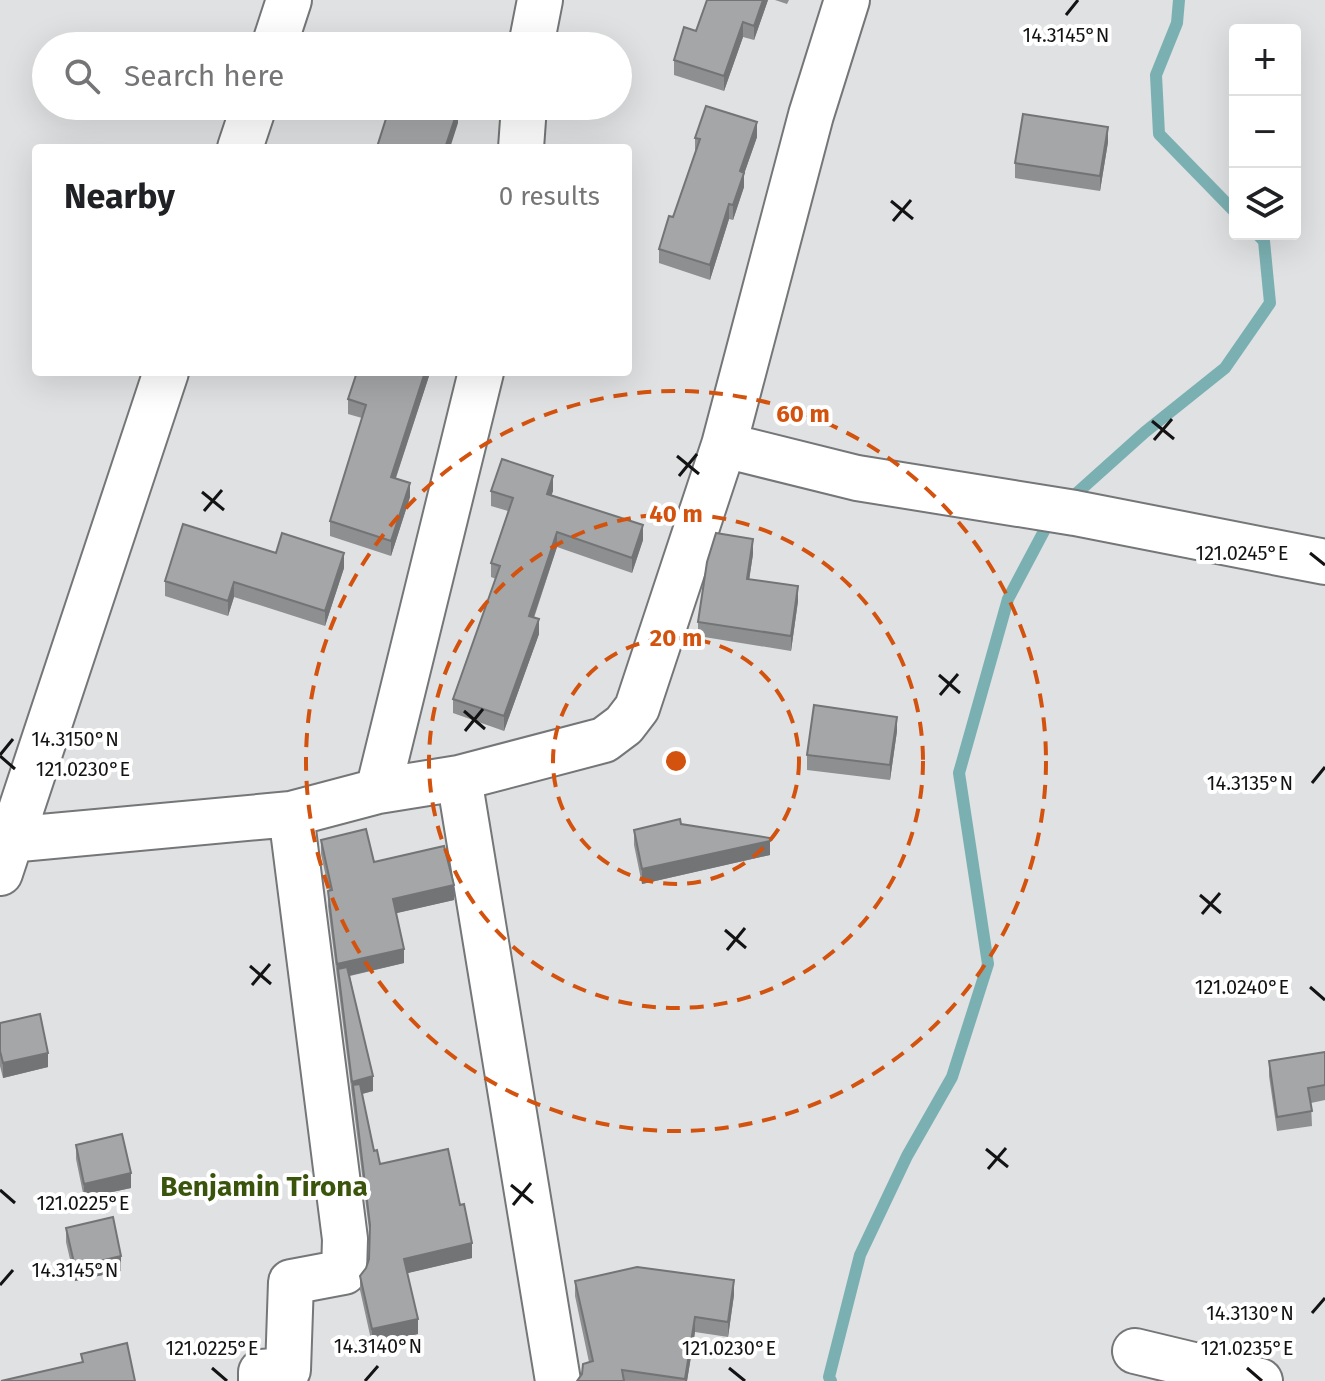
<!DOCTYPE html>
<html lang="en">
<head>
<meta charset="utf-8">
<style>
  body { margin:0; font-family:"Fira Sans",sans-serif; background:#f6f6f6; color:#202124 }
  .controls { position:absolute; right:24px; top:24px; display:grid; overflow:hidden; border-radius:8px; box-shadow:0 8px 32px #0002 }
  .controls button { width:72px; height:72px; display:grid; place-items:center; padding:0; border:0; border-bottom:2px solid #e0e0e0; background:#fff; color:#202124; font:40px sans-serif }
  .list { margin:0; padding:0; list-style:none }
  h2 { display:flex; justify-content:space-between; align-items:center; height:104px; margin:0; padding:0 32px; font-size:34px }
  h2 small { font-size:26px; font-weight:400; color:#757577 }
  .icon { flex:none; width:44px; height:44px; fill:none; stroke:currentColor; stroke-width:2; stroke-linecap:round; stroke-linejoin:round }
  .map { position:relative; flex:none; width:1325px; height:1381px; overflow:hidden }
  .search { position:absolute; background:#fff; box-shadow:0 8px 32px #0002; left:32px; top:32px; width:600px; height:88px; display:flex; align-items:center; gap:20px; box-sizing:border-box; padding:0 28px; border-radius:44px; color:#757577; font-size:30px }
  .panel { position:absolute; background:#fff; box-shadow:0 8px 32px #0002; left:32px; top:144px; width:600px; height:232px; border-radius:8px }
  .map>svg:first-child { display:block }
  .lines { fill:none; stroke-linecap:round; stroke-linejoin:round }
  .stream { stroke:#7bb0b2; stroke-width:12 }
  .street-casing { stroke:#747677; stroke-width:48 }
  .street { stroke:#fff; stroke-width:44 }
  .wall { fill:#8d8f90 }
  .shaded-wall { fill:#737475 }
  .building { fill:#a4a6a7; stroke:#737475; stroke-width:2 }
  .ticks { fill:none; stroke:#131314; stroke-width:3 }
  .ring { fill:none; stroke:#d3520d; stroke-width:4; stroke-dasharray:14 10 }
  .labels { text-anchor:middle; stroke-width:8; stroke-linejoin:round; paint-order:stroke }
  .quarter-label { font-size:28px; font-weight:bold; fill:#3a540b; stroke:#fff }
  .ticks-label { font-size:20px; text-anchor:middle; fill:#131314; stroke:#fff; stroke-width:8; stroke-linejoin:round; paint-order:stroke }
  .centre { fill:#d3520d; stroke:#fff; stroke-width:4 }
  .ring-label { font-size:24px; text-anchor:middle; font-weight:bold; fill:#d3520d; stroke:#fff; stroke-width:8; stroke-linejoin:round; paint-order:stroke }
</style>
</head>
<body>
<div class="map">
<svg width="1325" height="1381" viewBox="0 0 1325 1381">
  <rect width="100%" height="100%" fill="#dfe1e2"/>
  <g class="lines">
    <path class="stream" d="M 1179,0 L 1177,23 L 1156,75 L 1159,134 L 1235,212
      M 1068,501 L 1145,432 L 1225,368 L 1270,303 L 1264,241 L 1257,234
      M 831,1381 L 829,1377 L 860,1255 L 907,1156 L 952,1077 L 988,964 L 959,773 L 1008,599 L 1052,516"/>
    <g class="street-casing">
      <path id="street" d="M 274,46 L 289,0
        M 531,46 L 540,0
        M 240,148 L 254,106
        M 521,148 L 524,106
        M 724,445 L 857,478 L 1075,513 L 1325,562
        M 459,778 L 558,1381
        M 378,791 L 481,372
        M 9,840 L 291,814 L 378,791 L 459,778 L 604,740 L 624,725 L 637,708 L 724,445 L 811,115 L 847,0
        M 0,873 L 166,372
        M 1135,1351 L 1260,1381
        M 261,1381 L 261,1372 L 288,1370 L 291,1282 L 344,1272 L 345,1239 L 291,814"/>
    </g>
    <use href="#street" class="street"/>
  </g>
  <path class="wall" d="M 768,0 L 754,40 L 743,37 L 724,91 L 674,75 L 674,60 L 696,31 Z
    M 775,0 L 789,0 L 787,4 Z
    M 757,137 L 744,174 L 744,187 L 733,220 L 729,219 L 710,280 L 659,263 L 659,249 L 673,217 L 695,152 L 695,138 Z
    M 1108,142 L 1100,191 L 1015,178 L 1015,163 Z
    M 429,372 L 429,376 L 396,478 L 410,497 L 391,556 L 330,536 L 330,521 L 362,418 L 348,414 L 348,399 Z
    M 491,491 L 553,491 L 551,495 L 643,540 L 632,573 L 557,547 L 534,618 L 539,634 L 504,731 L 453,713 L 453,699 L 496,579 L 491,577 L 491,563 L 508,511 L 491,506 Z
    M 276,553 L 344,568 L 325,626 L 234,597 L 228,616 L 165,596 L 165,581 Z
    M 753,554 L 749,580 L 798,601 L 791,651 L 698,636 L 698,622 Z
    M 897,731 L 890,780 L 807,770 L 807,755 Z
    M 681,824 L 770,855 L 642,884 L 634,845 L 634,830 Z
    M 321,840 L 454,900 L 396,913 L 404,963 L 350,976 L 373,1091 L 362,1094 L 374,1151 L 380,1164 L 472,1258 L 407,1273 L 418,1334 L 372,1344 L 360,1290 L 360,1276 L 366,1268 L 369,1259 L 370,1237 L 328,906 L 329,891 L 321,854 Z
    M 0,1023 L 48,1067 L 3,1078 L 0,1066 Z
    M 1325,1052 L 1325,1100 L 1311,1103 L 1312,1126 L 1277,1131 L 1269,1076 L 1269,1061 Z
    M 76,1145 L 131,1188 L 84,1198 L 76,1159 Z
    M 66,1228 L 121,1271 L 75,1281 L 66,1242 Z
    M 575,1281 L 734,1295 L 728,1337 L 695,1332 L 687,1381 L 577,1381 L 589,1362 L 575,1296 Z"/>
  <path class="shaded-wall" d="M 763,0 L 768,0 L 754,40 L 754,26 Z
    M 743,22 L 743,37 L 724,91 L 724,76 Z
    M 458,109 L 458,123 L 450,148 L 445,148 Z
    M 757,122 L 757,137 L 744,174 L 744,187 L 733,220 L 733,205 L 740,171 Z
    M 1108,127 L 1108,142 L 1100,191 L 1100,176 Z
    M 729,204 L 729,219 L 710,280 L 710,265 Z
    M 425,372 L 429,372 L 429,376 L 391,492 L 391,477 Z
    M 553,476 L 553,491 L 547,509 L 547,494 Z
    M 410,483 L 410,497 L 391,556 L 391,541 Z
    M 643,525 L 643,540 L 632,573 L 632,558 Z
    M 557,532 L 557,547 L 529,631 L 529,616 Z
    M 753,539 L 753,554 L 747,594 L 747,579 Z
    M 344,553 L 344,568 L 325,626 L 325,611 Z
    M 234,582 L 234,597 L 228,616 L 228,601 Z
    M 798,586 L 798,601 L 791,651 L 791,636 Z
    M 539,619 L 539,634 L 504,731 L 504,716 Z
    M 897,717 L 897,731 L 890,780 L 890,765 Z
    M 770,841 L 770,855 L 642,884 L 642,869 Z
    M 454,885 L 454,900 L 393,914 L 393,899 Z
    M 404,949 L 404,963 L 339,978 L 338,969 L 337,978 L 337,964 Z
    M 48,1053 L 48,1067 L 3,1078 L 3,1063 Z
    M 373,1076 L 373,1091 L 354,1096 L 353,1085 L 352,1097 L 352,1082 Z
    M 131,1173 L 131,1188 L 84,1198 L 84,1184 Z
    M 472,1243 L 472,1258 L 404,1274 L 404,1259 Z
    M 121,1256 L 121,1271 L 75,1281 L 75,1267 Z
    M 734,1280 L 734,1295 L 728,1337 L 728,1322 Z
    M 695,1317 L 695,1332 L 687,1381 L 685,1381 Z
    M 418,1319 L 418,1334 L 372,1344 L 372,1329 Z"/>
  <path class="building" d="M 707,0 L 763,0 L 754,26 L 743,22 L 724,76 L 674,60 L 684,27 L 696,31 Z
    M 390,106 L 450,106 L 458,109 L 445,148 L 377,147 Z
    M 706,106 L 757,122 L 740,171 L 744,173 L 733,205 L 729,204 L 710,265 L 659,249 L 669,216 L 673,217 L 700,139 L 695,138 Z
    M 1023,114 L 1108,127 L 1100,176 L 1015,163 Z
    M 357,372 L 425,372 L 391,477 L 410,483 L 391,541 L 330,521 L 366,405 L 348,399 Z
    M 502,459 L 553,476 L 547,494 L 643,525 L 632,558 L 557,532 L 529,616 L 539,619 L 504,716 L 453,699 L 500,566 L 491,563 L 513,498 L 491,491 Z
    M 183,524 L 276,553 L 282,533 L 344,553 L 325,611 L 234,582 L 228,601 L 165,581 Z
    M 716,533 L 753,539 L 747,579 L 798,586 L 791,636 L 698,622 L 707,562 Z
    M 814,705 L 897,717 L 890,765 L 807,755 Z
    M 680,819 L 681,824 L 770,838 L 770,841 L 642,869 L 634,830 Z
    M 366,829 L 374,862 L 444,846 L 454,885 L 393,899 L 404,949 L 337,964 L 328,891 L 332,890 L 321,840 Z
    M 347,967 L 373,1076 L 352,1082 L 338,969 Z
    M 40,1014 L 48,1053 L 3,1063 L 0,1051 L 0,1023 Z
    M 1325,1052 L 1325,1085 L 1308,1088 L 1312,1111 L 1277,1117 L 1269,1061 Z
    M 360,1084 L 374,1151 L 377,1150 L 380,1164 L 448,1149 L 460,1205 L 464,1204 L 472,1243 L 404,1259 L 418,1319 L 372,1329 L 360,1276 L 366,1268 L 369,1259 L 370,1225 L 353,1085 Z
    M 122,1134 L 131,1173 L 84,1184 L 76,1145 Z
    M 113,1217 L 121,1256 L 75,1267 L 66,1228 Z
    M 637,1267 L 734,1280 L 728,1322 L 695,1317 L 685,1379 L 622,1370 L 624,1381 L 577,1381 L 582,1374 L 583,1364 L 593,1361 L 575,1281 Z
    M 127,1343 L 135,1381 L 1,1381 L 83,1362 L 81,1354 Z"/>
  <path class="ticks" d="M 1066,15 L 1078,0M 891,201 L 913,219M 893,221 L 911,200M 1152,421 L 1174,439M 1154,440 L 1172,419M 677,456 L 699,474M 679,476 L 697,454M 202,492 L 224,510M 204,511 L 222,490M 1310,553 L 1325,565M 939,675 L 960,693M 940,695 L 958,674M 464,711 L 485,729M 465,731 L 483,709M 0,755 L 13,739M 0,756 L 15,769M 1312,783 L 1325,767M 1200,895 L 1221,913M 1202,914 L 1220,893M 725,930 L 746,948M 727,950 L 745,928M 250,966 L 271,984M 252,985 L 270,964M 1310,987 L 1325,1000M 986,1149 L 1008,1167M 988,1169 L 1006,1148M 511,1185 L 533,1203M 0,1190 L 15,1203M 513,1205 L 531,1183M 0,1285 L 13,1270M 1312,1313 L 1325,1298M 212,1368 L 227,1381M 729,1368 L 745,1381M 1247,1368 L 1262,1381M 365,1381 L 378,1366"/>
  <g class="ring">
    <circle cx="676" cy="761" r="123"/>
    <circle cx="676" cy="761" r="247"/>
    <circle cx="676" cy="761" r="370"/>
  </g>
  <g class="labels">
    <g class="quarter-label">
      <text x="264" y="1196">Benjamin Tirona</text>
    </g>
  </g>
  <g class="ticks-label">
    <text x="1066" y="42">14.3145°N</text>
    <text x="1242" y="560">121.0245°E</text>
    <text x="75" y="746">14.3150°N</text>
    <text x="83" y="776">121.0230°E</text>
    <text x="1250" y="790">14.3135°N</text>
    <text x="1242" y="994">121.0240°E</text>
    <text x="83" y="1210">121.0225°E</text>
    <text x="75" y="1277">14.3145°N</text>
    <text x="1250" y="1320">14.3130°N</text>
    <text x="378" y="1353">14.3140°N</text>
    <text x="212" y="1355">121.0225°E</text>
    <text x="729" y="1355">121.0230°E</text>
    <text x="1247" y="1355">121.0235°E</text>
  </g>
  <circle cx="676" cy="761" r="12" class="centre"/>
  <g class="ring-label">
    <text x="803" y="422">60 m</text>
    <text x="676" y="522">40 m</text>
    <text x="676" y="646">20 m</text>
  </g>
</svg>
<div class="controls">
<button>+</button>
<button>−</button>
<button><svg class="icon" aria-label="layers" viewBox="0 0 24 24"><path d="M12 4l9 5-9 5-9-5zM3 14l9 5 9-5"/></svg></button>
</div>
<div class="search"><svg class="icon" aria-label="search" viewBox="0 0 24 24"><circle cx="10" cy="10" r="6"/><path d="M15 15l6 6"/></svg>Search here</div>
<section class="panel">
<h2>Nearby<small>0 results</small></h2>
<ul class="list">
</ul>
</section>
</div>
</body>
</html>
